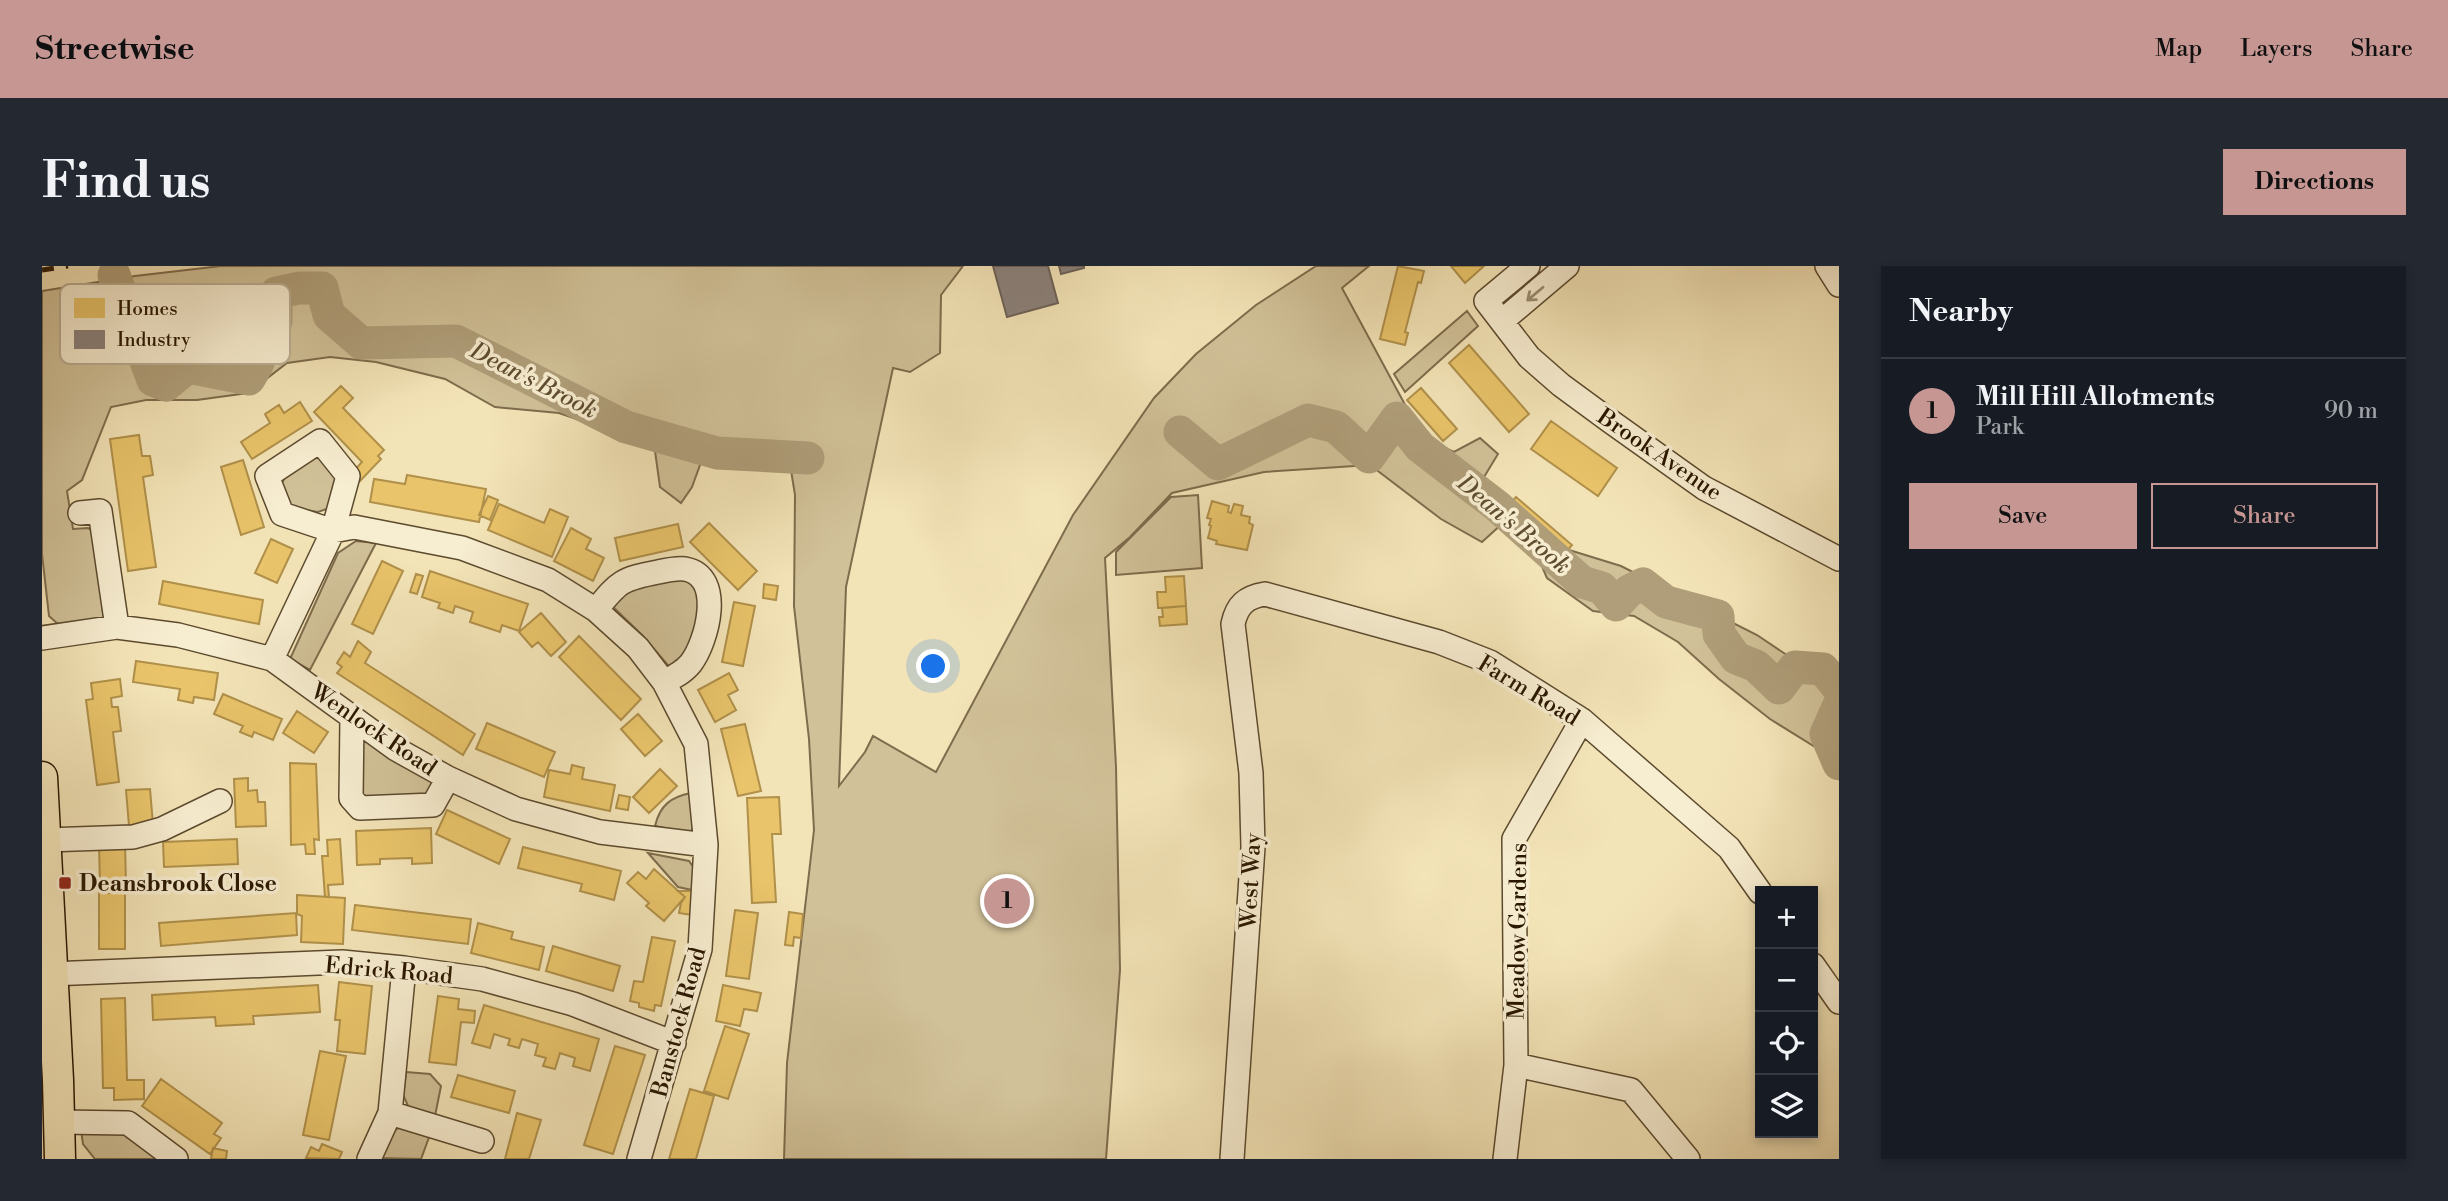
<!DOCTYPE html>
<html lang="en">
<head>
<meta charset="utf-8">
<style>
  body { margin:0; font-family:"Libre Bodoni",serif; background:#242831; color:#f1f3f6 }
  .controls { position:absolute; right:21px; bottom:21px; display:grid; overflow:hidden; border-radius:0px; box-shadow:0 4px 10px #0003 }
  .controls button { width:63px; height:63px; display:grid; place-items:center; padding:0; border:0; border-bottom:2px solid #363941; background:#171b24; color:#f1f3f6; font:35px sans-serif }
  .you { position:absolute; left:892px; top:401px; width:24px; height:24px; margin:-18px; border:5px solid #fff; border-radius:50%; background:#1a73e8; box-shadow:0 0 0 10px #1a73e833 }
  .badge { display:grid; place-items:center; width:46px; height:46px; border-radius:50%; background:#c59692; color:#111; font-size:23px; font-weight:700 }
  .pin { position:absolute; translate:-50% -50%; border:4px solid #fff; box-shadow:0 2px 7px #0006 }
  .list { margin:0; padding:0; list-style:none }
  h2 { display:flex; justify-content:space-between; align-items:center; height:91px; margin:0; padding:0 28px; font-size:30px }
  h2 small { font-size:23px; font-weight:400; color:#9ea1a6 }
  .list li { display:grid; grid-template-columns:46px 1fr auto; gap:21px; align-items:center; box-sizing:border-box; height:105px; padding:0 28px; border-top:2px solid #363941 }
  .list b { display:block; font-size:26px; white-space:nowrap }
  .list p { margin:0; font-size:23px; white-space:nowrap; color:#9ea1a6 }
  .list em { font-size:23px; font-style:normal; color:#9ea1a6 }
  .actions { display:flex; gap:14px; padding:21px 28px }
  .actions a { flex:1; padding:16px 0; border:2px solid #c59692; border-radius:0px; text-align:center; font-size:24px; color:#c59692 }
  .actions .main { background:#c59692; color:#111 }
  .icon { flex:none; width:38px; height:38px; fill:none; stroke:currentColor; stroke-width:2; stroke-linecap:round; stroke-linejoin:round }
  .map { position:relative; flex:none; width:1797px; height:893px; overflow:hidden; border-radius:0px }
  header { display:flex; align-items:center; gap:42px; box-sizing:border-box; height:98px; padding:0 35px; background:#c59692; color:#111 }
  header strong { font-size:33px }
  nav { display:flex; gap:38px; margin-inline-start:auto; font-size:24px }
  .intro { display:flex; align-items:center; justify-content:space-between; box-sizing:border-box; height:168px; padding:0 42px }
  h1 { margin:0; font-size:49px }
  .button { padding:18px 32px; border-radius:0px; background:#c59692; color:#111; font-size:24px; font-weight:700 }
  main { display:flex; gap:42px; padding:0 42px }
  aside { flex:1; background:#171b24; border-radius:0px; box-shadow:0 4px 10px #0003 }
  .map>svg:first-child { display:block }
  .green { fill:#d1c198; stroke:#7e6c4c; stroke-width:2 }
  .homes { fill:#e9c46a; stroke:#b0904a; stroke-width:2 }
  .industry { fill:#8a817c; stroke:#6d6157; stroke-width:2 }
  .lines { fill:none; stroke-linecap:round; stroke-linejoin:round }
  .river { stroke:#af9e79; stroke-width:33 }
  .minor-casing { stroke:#5c4a2e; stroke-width:26 }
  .major-casing { stroke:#2a1700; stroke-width:33 }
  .minor { stroke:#f7edd0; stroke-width:23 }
  .major { stroke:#f3e4b7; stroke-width:30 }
  .rail { stroke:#2a1700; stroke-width:5; stroke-dasharray:12 12; stroke-linecap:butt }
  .oneway { stroke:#9b8d72 }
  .poi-dot { fill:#8f2418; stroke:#f7edd0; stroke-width:2.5 }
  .labels { text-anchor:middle; stroke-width:7; stroke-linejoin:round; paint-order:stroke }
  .street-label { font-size:23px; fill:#2a1700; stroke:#f7edd0 }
  .poi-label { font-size:23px; font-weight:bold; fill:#2a1700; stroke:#f7edd0; text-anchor:start }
  .water-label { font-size:24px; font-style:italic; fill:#5f4d30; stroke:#f7edd0 }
  .key { fill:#f7edd0; stroke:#baad92; stroke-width:2 }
  .key-label { font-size:19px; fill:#2a1700 }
</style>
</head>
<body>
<header>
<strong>Streetwise</strong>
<nav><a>Map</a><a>Layers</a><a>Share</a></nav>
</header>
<div class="intro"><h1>Find us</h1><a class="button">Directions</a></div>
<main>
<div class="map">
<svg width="1797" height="893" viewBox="0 0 1797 893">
  <rect width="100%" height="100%" fill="#f3e4b7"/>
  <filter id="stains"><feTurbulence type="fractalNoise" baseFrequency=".00286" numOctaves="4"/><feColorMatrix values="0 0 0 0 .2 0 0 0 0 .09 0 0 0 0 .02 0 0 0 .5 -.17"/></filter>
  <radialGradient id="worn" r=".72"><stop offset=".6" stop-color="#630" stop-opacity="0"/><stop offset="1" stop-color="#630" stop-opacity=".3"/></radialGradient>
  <path class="green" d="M 179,0 L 921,0 L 899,29 L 898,87 L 868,106 L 851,102 L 804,321 L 797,520 L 823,486 L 831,470 L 894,506 L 1031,249 L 1112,132 L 1154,88 L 1214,39 L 1274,0 L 1327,0 L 1300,22 L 1381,172 L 1412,186 L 1438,172 L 1456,188 L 1439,216 L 1462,256 L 1440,276 L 1399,253 L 1328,199 L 1222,206 L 1130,227 L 1088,271 L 1063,292 L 1074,501 L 1078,704 L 1064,893 L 742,893 L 745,797 L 772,564 L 767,473 L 752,340 L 753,229 L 749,204 L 694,192 L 662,188 L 650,221 L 639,237 L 618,221 L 613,185 L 572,166 L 517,147 L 453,141 L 403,113 L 334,96 L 288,91 L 245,97 L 206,127 L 155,134 L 104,134 L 69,141 L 40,214 L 25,225 L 31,263 L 46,262 L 52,265 L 62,355 L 18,360 L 7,350 L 0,288 L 0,25 L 93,10 Z
    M 1425,45 L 1436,60 L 1363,126 L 1352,108 Z
    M 270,190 C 300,196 295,217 290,241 L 276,246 L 245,241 L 238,222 L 244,208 Z
    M 1156,229 L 1160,302 L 1074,309 L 1074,286 L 1129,231 Z
    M 314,275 L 334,277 L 268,404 L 248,393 L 296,287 Z
    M 1492,282 L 1524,283 L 1579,300 L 1715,369 L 1797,424 L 1797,512 L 1773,481 L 1728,453 L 1677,413 L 1636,376 L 1592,350 L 1551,345 L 1505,312 Z
    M 649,312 L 660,329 L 650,384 L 630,404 L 601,370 L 566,336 L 590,316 Z
    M 313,466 L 395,518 L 390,528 L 324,537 L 315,529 Z
    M 649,527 L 653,558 L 648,567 L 613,560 C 618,539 629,531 649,527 Z
    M 606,587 L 647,595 L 652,602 L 650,624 L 636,621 Z
    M 364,806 L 388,808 L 399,820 L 393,850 L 368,844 L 361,829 Z
    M 361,857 L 389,866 L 379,893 L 337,892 L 347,870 Z
    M 39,864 L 80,865 L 120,893 L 53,893 L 41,878 Z"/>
  <path class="homes" d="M 1356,0 L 1382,5 L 1379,17 L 1376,16 L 1363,66 L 1366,67 L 1363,79 L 1338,73 Z
    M 1409,0 L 1442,0 L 1423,17 Z
    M 1427,79 L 1487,148 L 1467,166 L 1407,97 Z
    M 299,120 L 311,132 L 301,142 L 342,184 L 336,190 L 339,193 L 318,215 L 310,207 L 320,196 L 272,146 Z
    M 1379,122 L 1415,163 L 1401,175 L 1365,134 Z
    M 258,136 L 270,155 L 210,193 L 199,176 L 228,157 L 223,148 L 237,139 L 242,147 Z
    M 1509,155 L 1575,202 L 1556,230 L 1489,183 Z
    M 97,169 L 100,190 L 108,190 L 111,209 L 101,211 L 114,301 L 86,305 L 68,173 Z
    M 201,194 L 222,261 L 199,269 L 179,201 Z
    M 365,209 L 444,223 L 437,256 L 328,236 L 332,213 L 363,218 Z
    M 446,230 L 456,234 L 448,254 L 437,249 Z
    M 1474,231 L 1530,279 L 1518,293 L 1462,245 Z
    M 1170,235 L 1187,240 L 1186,246 L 1189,247 L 1192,238 L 1201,240 L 1199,249 L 1208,251 L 1207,257 L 1211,259 L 1205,284 L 1174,278 L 1175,275 L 1166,272 L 1169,260 L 1167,259 L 1169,253 L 1165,252 Z
    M 457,238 L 502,257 L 508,243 L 526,251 L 510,291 L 446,264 Z
    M 667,257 L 715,305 L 696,324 L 648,276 Z
    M 636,258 L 641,281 L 578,295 L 573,272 Z
    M 529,262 L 549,273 L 544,283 L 562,292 L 551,315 L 512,295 Z
    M 229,273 L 251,283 L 235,317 L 213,307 Z
    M 340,295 L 361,305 L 331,368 L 310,358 Z
    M 388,305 L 486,338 L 477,365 L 460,359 L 458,366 L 428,356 L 431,346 L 413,340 L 411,347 L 396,342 L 398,337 L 380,331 Z
    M 374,308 L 381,310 L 375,328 L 368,326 Z
    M 1142,310 L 1144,340 L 1116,342 L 1115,326 L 1124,326 L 1123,311 Z
    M 121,315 L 221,334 L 217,358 L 117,338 Z
    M 722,318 L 736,320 L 734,334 L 721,332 Z
    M 692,336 L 713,340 L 701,400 L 680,396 Z
    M 1144,340 L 1145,358 L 1118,360 L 1117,351 L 1121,351 L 1120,342 Z
    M 499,347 L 524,376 L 509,390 L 496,376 L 490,381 L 477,366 Z
    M 537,370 L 599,433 L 579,454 L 517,391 Z
    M 316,375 L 329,386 L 323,397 L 433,468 L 421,489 L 295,407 L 300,401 L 295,397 L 302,386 L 308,391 Z
    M 94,395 L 176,407 L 172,434 L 152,431 L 151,437 L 136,434 L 138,423 L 91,416 Z
    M 687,407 L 696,424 L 686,429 L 694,444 L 673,456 L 656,424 Z
    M 78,413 L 80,430 L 69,432 L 70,441 L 76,441 L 79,465 L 71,466 L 77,516 L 55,519 L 44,434 L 51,433 L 49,417 Z
    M 181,428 L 240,453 L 231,474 L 212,466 L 210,471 L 198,466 L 201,460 L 172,448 Z
    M 255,445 L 286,466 L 272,487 L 241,467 Z
    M 596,448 L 620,475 L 603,490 L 579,463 Z
    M 445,457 L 513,486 L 502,511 L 434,483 Z
    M 703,458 L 719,525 L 696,530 L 679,463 Z
    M 248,497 L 274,498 L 277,574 L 272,573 L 273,588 L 264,588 L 263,578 L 249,579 Z
    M 530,499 L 542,502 L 540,513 L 573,519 L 568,545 L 502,531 L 507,504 L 528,508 Z
    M 618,503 L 635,520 L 607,547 L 591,531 Z
    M 206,512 L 206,525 L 215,524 L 216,536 L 223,536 L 224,560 L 194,561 L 192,513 Z
    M 108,523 L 111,558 L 87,560 L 84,524 Z
    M 577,529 L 588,531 L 586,544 L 574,542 Z
    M 737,531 L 739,568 L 730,568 L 734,636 L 710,637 L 705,532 Z
    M 405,544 L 468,573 L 457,598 L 394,568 Z
    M 389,562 L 390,597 L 370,598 L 370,592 L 338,593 L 338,598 L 315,599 L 314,565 Z
    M 195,573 L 196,598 L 122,601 L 121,576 Z
    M 298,573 L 301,618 L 286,619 L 287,631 L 283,631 L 280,590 L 286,590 L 285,574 Z
    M 83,577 L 84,620 L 58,620 L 57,578 Z
    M 481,581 L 579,605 L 572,634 L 538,625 L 540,618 L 476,602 Z
    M 612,603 L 643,631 L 622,655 L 604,640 L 607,637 L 585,617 L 596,606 L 604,613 Z
    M 636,625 L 652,625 L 650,649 L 637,647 L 639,637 L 643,631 Z
    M 57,627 L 83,627 L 83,683 L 57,683 Z
    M 255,629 L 303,632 L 301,678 L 259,676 L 260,650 L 255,648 Z
    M 313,639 L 429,653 L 426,678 L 310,664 Z
    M 693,644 L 716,647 L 707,713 L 684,710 Z
    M 747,646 L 761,648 L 759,672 L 752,671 L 751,680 L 743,679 Z
    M 254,647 L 255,669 L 119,680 L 117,657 Z
    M 436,657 L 471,666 L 469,673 L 502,681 L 497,704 L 429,687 Z
    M 610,671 L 633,675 L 619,740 L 613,739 L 612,745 L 597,741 L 597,737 L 588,735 L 592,715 L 601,716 Z
    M 511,680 L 578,700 L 571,725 L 504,705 Z
    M 297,716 L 330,720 L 323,788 L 295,785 L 298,754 L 293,754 Z
    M 276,719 L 278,746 L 211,750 L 212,758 L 174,760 L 173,751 L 111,754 L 110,729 Z
    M 681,719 L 719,727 L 715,745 L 702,743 L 698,760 L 674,755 Z
    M 396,730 L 417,733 L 416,743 L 433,745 L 432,757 L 419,756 L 414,799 L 387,796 Z
    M 83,732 L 85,814 L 102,814 L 102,833 L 72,834 L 72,822 L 61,822 L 59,733 Z
    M 442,739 L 557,773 L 548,805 L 531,800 L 533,792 L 518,787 L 513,803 L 501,800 L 504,792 L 493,789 L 496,778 L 480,773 L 477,782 L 466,779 L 468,773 L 452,768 L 448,782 L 430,777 Z
    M 683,760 L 707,768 L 686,833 L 662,825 Z
    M 573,780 L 603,789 L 571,888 L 542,879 Z
    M 278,785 L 304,790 L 287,874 L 261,869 Z
    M 416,809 L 473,825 L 467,847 L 409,831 Z
    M 119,813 L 180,857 L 172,868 L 179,872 L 168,888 L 100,840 Z
    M 648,823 L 672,830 L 654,893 L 627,893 Z
    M 475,847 L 499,854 L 487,893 L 463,893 Z
    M 280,878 L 300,886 L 297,893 L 264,892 L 269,881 L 277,885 Z
    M 171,882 L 185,885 L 184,893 L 169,893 Z"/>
  <path class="industry" d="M 951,0 L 1006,0 L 1016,37 L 965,51 Z
    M 1017,0 L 1042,0 L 1042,2 L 1019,8 Z"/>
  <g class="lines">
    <path class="river" d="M 72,9 L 111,114 L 124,119 L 146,101 L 207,113 L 216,97 L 203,69 L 220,66 L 234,55 L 234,27 L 257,22 L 280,22 L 287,49 L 319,77 L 414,75 L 584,161 L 675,187 L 766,192
      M 1138,166 L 1176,198 L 1266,154 L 1294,161 L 1327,191 L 1355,152 L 1378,181 L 1455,240 L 1540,316 L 1560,322 L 1574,339 L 1587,325 L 1601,318 L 1624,336 L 1676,350 L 1677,368 L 1694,392 L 1714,400 L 1737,422 L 1753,401 L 1781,403 L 1797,423
      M 1797,439 L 1784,468 L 1797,498"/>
    <g class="minor-casing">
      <path id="minor" d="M 1486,0 L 1444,35 L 1487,91 L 1519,119 L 1568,155 L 1662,222 L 1797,293
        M 1785,0 L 1797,19
        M 1460,55 L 1525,0
        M 278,175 L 306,210 L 291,265 L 240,248 L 225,210 Z
        M 38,247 L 58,245 L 75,361
        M 554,344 C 577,315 580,313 616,306 C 625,304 634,302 643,303 C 683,310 665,376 649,397 C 642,406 632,411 622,416
        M 0,372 L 75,361 L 136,369 L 230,393 L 354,483 L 406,512 L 474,543 L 558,566 L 664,579
        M 230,393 L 291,265 L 312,261 L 420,282 L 506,314 L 554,344 L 596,382 L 622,416 L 654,478 L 664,579 L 658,683 L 597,893
        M 310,452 L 309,532 L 318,542 L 391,539 L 406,512
        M 4,574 L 91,571 L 120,563 L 178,535
        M 1771,699 L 1797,736
        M 9,708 L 300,696 L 362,702 L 440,713 L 531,738 L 632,777
        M 1474,799 L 1589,824 L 1646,893
        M 348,847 L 440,875
        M 18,856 L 86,857 L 134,893
        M 327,893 L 348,847 L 362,702
        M 1190,893 L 1211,581 L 1209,507 L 1191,358 C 1195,339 1204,331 1223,328 L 1397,376 L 1448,396 L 1540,454 L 1687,582 L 1718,626
        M 1463,893 L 1474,799 L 1472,573 L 1540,454"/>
    </g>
    <g class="major-casing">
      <path id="major" d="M 0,511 L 16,814 L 18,893"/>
    </g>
    <use href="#minor" class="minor"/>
    <use href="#major" class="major"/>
    <path class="rail" d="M 0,4 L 26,0"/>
  </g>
  <defs><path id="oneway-shaft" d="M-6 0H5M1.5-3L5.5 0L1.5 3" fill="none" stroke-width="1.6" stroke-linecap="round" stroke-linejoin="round" transform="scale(1.75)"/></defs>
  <use class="oneway" href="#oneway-shaft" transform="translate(1493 28) rotate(140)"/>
  <rect class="poi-dot" x="16" y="610" width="14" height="14" rx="3.5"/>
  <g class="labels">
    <g class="street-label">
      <text transform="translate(1618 188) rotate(34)" y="8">Brook Avenue</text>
      <text transform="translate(1487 424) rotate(31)" y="8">Farm Road</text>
      <text transform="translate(332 463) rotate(34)" y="8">Wenlock Road</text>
      <text transform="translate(1208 615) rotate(-87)" y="8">West Way</text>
      <text transform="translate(1475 665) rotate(-89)" y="8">Meadow Gardens</text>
      <text transform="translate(347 704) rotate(5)" y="8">Edrick Road</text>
      <text transform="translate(636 756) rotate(-75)" y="8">Banstock Road</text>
    </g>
    <g class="poi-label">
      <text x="37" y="625">Deansbrook Close</text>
    </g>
    <g class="water-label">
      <text transform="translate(492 114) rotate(27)" y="8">Dean's Brook</text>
      <text transform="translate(1472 258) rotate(40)" y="8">Dean's Brook</text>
    </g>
  </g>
  <rect x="18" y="18" width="230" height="80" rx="10" class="key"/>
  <rect x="32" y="32" width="31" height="20" fill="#e9c46a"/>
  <rect x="32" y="64" width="31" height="19" fill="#8a817c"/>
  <g class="key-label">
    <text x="75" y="49">Homes</text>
    <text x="75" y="80">Industry</text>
  </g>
  <rect width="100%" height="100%" filter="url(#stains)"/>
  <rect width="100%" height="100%" fill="url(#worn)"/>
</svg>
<div class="controls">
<button>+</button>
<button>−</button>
<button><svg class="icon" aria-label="locate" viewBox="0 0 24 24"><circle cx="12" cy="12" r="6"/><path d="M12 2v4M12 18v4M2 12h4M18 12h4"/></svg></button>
<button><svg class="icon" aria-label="layers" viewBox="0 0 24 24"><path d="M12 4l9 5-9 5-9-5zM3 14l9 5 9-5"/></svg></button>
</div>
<div class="you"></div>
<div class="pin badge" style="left:965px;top:635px">1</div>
</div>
<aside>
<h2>Nearby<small></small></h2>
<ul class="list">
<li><span class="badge">1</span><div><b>Mill Hill Allotments</b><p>Park</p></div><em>90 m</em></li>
</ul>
<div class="actions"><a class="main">Save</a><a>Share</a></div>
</aside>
</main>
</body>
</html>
